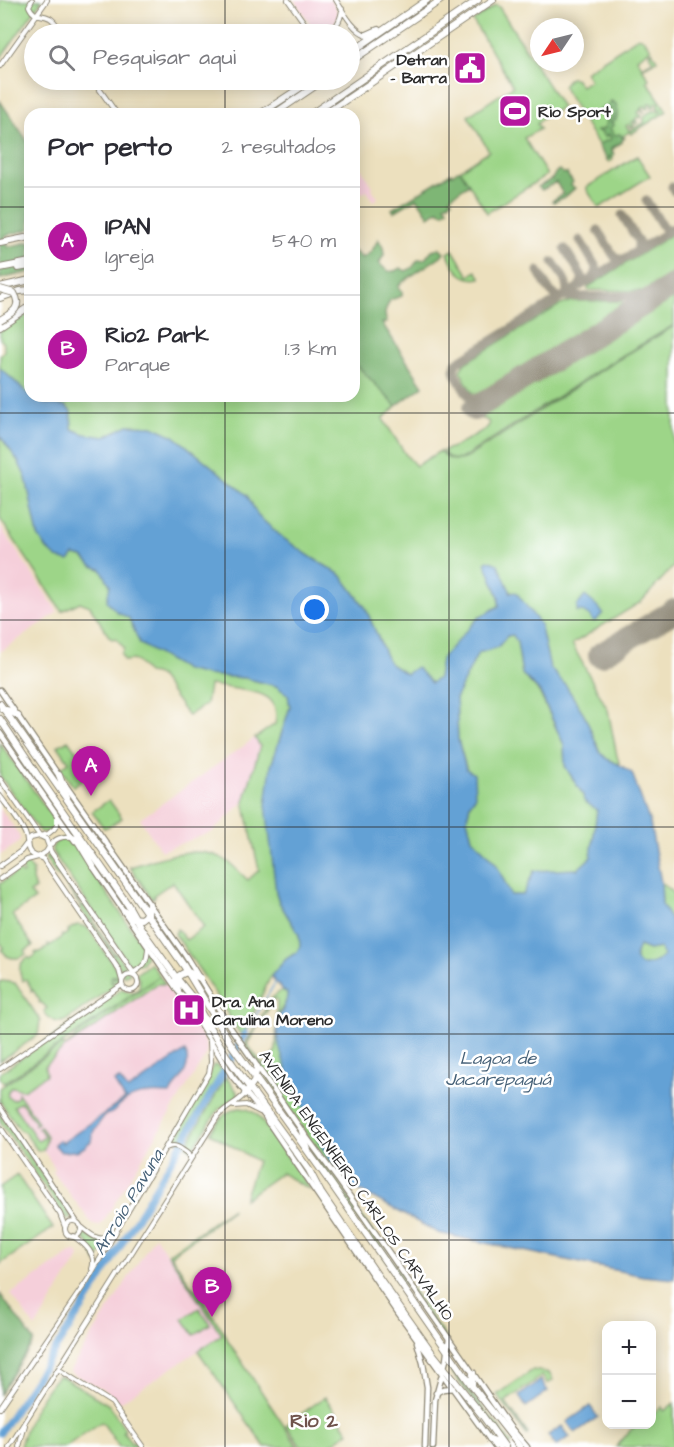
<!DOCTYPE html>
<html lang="pt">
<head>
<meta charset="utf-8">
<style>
  body { margin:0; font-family:"Architects Daughter",sans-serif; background:#f7f7f7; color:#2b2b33 }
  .controls { position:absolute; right:18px; bottom:18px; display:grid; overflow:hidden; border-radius:12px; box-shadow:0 3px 15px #0003 }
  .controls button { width:54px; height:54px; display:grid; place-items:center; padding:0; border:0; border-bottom:2px solid #e1e1e2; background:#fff; color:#2b2b33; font:30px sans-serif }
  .compass { position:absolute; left:530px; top:18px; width:54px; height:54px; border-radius:50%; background:#fff; box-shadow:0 3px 15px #0003; rotate:235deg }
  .you { position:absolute; left:315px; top:610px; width:21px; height:21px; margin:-15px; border:4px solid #fff; border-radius:50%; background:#1a73e8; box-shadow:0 0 0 9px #1a73e833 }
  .badge { display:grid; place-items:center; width:39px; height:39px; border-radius:50%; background:#b5179e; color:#fff; font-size:20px; font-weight:700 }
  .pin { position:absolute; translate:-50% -50px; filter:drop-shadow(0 2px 3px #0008) }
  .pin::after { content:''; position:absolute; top:32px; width:21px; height:18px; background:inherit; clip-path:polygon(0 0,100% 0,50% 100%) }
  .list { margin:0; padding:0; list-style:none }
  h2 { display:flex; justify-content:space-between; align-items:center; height:78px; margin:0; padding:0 24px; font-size:26px }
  h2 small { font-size:20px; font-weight:400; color:#7c7c81 }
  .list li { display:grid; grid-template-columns:39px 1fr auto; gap:18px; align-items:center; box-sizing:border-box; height:108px; padding:0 24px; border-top:2px solid #e1e1e2 }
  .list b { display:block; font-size:22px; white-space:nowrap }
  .list p { margin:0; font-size:20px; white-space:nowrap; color:#7c7c81 }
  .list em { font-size:20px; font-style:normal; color:#7c7c81 }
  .icon { flex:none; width:33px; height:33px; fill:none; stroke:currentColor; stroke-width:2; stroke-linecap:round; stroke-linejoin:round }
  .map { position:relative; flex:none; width:674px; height:1447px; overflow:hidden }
  .search { position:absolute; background:#fff; box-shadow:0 3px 15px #0003; left:24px; top:24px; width:336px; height:66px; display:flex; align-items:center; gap:15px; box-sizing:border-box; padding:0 21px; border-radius:33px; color:#7c7c81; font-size:22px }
  .panel { position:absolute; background:#fff; box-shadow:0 3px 15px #0003; left:24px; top:108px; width:336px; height:294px; border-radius:18px }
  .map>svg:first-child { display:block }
  .built { fill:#f5cfda }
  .green { fill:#9dd588; stroke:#64805a; stroke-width:1.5; fill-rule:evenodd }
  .forest { fill:#7eb674; stroke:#547050; stroke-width:1.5 }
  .water { fill:#64a1d5; stroke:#486680; stroke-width:1.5; fill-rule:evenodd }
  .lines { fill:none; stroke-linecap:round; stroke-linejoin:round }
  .stream { stroke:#64a1d5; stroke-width:1.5 }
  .river { stroke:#64a1d5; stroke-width:7 }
  .taxiway { stroke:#8c8674; stroke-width:9 }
  .runway { stroke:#8c8674; stroke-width:24 }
  .minor-casing { stroke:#8c8674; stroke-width:6 }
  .major-casing { stroke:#8c8674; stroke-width:7 }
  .highway-casing { stroke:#8c8674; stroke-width:8 }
  .minor { stroke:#fff; stroke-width:4 }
  .major { stroke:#fff; stroke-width:4.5 }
  .highway { stroke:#fff; stroke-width:6 }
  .highway-bridge-casing { stroke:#8c8674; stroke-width:8; stroke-linecap:butt }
  .highway-bridge { stroke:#fff; stroke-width:6 }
  .grid { fill:none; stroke:#2b2b2b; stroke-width:1.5; stroke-opacity:0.55 }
  .labels { text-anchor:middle; stroke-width:5; stroke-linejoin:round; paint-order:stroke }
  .poi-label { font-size:16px; font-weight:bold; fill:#2b2b2b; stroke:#fff; text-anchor:start }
  .street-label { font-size:16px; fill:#2b2b2b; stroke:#fff }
  .water-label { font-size:18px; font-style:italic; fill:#456077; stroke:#fff }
  .quarter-label { font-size:20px; font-weight:bold; fill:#6f534c; stroke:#fff }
</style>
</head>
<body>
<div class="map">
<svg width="674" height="1447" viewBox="0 0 674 1447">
  <rect width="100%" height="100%" fill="#fff"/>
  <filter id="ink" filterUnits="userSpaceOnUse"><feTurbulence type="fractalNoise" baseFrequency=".0167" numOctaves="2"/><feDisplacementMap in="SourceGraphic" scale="12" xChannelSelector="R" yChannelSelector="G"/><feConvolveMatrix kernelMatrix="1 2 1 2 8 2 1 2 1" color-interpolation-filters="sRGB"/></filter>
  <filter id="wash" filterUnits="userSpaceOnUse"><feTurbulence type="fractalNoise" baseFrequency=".008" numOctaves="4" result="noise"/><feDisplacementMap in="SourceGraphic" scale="24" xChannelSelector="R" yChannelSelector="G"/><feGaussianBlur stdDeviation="1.35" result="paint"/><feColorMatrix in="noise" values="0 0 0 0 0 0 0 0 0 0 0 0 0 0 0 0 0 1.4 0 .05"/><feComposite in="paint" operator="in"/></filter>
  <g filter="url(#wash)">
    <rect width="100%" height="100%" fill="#ece0be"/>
    <path class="built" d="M 294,0 L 331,0 L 337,10 L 338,15 L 336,21 L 327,29 L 320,30 L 314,29 Z
      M 354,157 L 373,187 L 372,189 L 378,198 L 373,201 L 367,191 L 363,193 L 361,192 L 356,195 L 354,191 Z
      M 0,526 L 58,612 L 0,652 Z
      M 255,738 L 260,745 L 244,802 L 212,832 L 161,851 L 140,819 Z
      M 0,808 L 19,835 L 20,839 L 17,844 L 0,855 Z
      M 162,983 L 167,986 L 203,1037 L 207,1049 L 206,1055 L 103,1222 L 99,1226 L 93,1225 L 53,1172 L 55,1168 L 3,1091 L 6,1088 L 157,984 Z
      M 155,1236 L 222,1335 L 119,1403 L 106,1391 L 71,1373 L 70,1370 Z
      M 75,1252 L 78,1253 L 79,1258 L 35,1328 L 11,1294 L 71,1253 Z"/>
    <path class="green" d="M 0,0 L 42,0 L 0,59 Z
      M 496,5 L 499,7 L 562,107 L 540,120 L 537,124 L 540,129 L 524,138 L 547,175 L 487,213 L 460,170 L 489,151 L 468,116 L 513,86 L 473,21 Z
      M 638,37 L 644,39 L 651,49 L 637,58 L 642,67 L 653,61 L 649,54 L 652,51 L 657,60 L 642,68 L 649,79 L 647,81 L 667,111 L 631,134 L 629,132 L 623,136 L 625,138 L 621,141 L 622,142 L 612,150 L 614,154 L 612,160 L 609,162 L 565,91 L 563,87 L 567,80 L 572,77 L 573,79 L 575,78 L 581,86 L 590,80 L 585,72 ZM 651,103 L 652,107 L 654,107 L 655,103 L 658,103 L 657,108 L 661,110 L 660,112 C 653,109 648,111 644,118 L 644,123 L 630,131 L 626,126 L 629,124 L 631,127 L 634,126 L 632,122 L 634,121 L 636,124 L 638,122 L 635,120 L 637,117 L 641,118 L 642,116 L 638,113 L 640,110 L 644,112 L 642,108 L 645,106 L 647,109 L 649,108 L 648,104 Z
      M 637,156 L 650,176 L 599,208 L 587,190 L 587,187 Z
      M 674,233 L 674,274 L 653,287 L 642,291 L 588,290 L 588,287 Z
      M 453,250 L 469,276 L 476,271 L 481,278 C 463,282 454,269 448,253 Z
      M 674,297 L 674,325 L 610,363 L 461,459 C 453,461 447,458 443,451 L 460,444 L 487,428 L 489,425 C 489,419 483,419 479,418 Z
      M 572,301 L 622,301 L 624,304 L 485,392 L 476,394 L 472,392 L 460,371 L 462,367 L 465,363 L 558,306 Z
      M 30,313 L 30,395 L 0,368 L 0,355 L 4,351 L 4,343 L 0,339 L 0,331 Z
      M 674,326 L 674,566 L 641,602 L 572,644 L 608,710 L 617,756 L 620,765 L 607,759 L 600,752 L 584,714 L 566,686 L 550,668 L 540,624 L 485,562 L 499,597 L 499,606 L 478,618 L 438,678 L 432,683 L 406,674 L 389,663 L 365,607 L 341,575 L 314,559 L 283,538 L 258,516 L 247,495 L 174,436 L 152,426 L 128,425 L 105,437 L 84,434 L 72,429 L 71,412 L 66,406 C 53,404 41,404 31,396 L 354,396 L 354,362 L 396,406 L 383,419 L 406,455 L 416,466 L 440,451 C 447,460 455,463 466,458 L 611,364 Z
      M 0,436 L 18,461 L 26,478 L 38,536 L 74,555 L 83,557 L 93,566 L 101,569 L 110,585 L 117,612 L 129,618 L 141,644 L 206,675 L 245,678 L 276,686 L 288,694 L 290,707 L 271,766 L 276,892 L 279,902 L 299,935 L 300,946 L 297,952 L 286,959 L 271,976 L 242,1037 L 207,981 L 175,934 L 177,929 L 186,940 L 204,927 L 173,882 L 154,895 L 155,897 L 152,899 L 130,867 C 159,859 198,841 227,861 C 235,867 241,874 248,880 L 259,870 L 244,802 L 260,746 L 255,738 L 275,724 C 280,698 264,693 242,690 C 231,688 220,686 209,685 L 206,704 L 188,716 L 159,676 L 154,674 L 147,673 C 138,665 140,658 125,661 L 121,655 L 124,648 L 116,638 L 112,639 L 108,635 L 90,606 L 80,602 L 62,611 L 0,519 Z
      M 513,635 L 517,642 L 522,674 L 539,692 L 564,745 L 565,766 L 583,795 L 597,810 L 591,857 L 578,869 L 534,871 L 523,895 L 511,895 L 496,864 L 472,838 L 467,819 L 470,804 L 475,797 L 458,740 L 456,697 L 478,653 L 498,647 L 507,636 Z
      M 68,740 L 79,755 L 92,746 L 105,764 L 73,786 L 60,768 L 69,762 L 58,746 Z
      M 0,743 L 56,822 C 54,830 46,835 39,831 L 0,776 Z
      M 109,800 L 122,818 L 110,826 L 104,828 L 92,812 Z
      M 65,838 L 70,839 L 143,946 L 146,956 L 142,963 L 135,965 L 128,963 L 52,851 C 52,844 58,839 65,838 Z
      M 48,854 L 61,873 L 60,874 L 82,906 L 84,906 L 94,920 L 93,921 L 115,954 L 116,953 L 130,973 L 123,976 L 122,970 L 112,956 L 113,955 L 91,922 L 90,923 L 80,908 L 81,907 L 59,875 L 57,876 L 45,858 Z
      M 27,863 L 33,871 L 32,880 L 35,889 L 30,893 L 35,899 L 12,915 L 33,946 L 25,951 L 26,954 L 20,958 L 12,958 L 7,956 L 2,950 L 4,948 L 0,942 L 0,884 L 18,871 L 22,874 L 24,873 L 22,869 L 23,866 Z
      M 661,882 L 674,894 L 674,926 L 662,905 Z
      M 77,925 L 84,926 L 88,928 L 117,970 L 119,976 L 112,976 L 111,977 L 119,978 L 118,983 L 111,980 L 111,982 L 116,985 L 109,991 L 107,991 L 65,1021 C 55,1024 49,1020 44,1011 L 47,1008 L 42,1003 L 40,1003 L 39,1002 L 40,1001 L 33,990 L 31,991 L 31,988 L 26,979 L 23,981 C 17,970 19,963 28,957 L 30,959 L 36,955 L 35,953 L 37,952 L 38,953 L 49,946 L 48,944 L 51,945 L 61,938 L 62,935 L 63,936 L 69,932 L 68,930 Z
      M 639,946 L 649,950 L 660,948 L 664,956 C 657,962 650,966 640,965 C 633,959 635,953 639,946 Z
      M 150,962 L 165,984 L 157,984 L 66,1047 L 81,1032 L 158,977 L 4,1083 L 0,1078 L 0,1073 L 122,989 L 130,992 L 136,991 C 142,986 140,980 136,974 L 149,964 Z
      M 2,981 L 15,983 L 40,1020 L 38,1035 L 0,1061 L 0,982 Z
      M 282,990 L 287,992 L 287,1000 L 278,1015 L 317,1139 L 336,1171 L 321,1155 L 245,1045 L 272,998 ZM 274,999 L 277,1000 L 276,1050 L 264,1067 L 247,1044 Z
      M 63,1044 L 65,1047 L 45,1066 L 46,1075 L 25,1089 L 21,1090 L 13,1087 C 8,1089 7,1093 8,1097 L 13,1100 L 18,1097 L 18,1093 L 38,1122 L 38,1123 L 34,1125 L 36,1123 L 21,1102 L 14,1106 L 38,1141 L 45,1137 L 39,1128 L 37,1129 L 40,1126 L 47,1136 L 44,1149 L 38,1151 L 24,1132 L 19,1129 L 0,1101 L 0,1088 Z
      M 213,1065 L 218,1066 L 222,1070 L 179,1142 L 174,1139 L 208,1080 Z
      M 226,1077 L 238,1093 L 238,1096 L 218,1110 L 192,1150 L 186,1146 Z
      M 240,1108 L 247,1109 L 257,1114 L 311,1190 L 281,1173 L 244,1199 L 257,1161 L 210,1133 C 219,1121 223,1111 240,1108 Z
      M 0,1113 L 72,1218 L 67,1219 L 63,1214 L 0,1122 Z
      M 308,1145 L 338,1182 L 445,1337 L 446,1343 L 315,1159 Z
      M 17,1175 L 53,1228 L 0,1264 L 0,1187 Z
      M 231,1209 L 232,1210 L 171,1255 L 193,1288 C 198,1289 200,1293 201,1298 L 226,1335 L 228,1341 L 298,1447 L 265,1447 L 198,1351 L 222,1335 L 168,1254 Z
      M 84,1232 C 90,1239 100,1242 110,1241 L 96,1261 L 87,1241 L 80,1237 Z
      M 199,1308 L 210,1324 L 194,1335 L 183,1319 Z
      M 447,1363 L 512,1444 L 511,1445 L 509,1446 L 447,1366 Z
      M 533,1370 L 549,1373 L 553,1380 L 548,1384 L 542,1376 L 505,1402 L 528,1434 L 527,1435 L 497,1395 Z
      M 58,1376 L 63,1377 L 109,1405 L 125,1429 L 123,1431 L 131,1443 L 134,1442 L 138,1447 L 119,1447 L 103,1423 L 101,1422 L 65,1447 L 20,1447 C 25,1424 42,1393 58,1376 Z
      M 325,1397 L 349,1432 L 327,1447 L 301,1447 L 286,1425 Z
      M 674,1403 L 674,1447 L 616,1447 C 630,1432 629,1424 652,1424 L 652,1415 L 662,1407 L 664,1411 Z"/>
    <path class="forest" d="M 0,101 L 30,145 L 30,229 L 4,236 L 7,247 L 30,242 L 30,272 L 0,279 Z
      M 611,101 L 616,104 L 618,112 L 616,120 L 611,122 L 614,125 L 610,128 L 614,135 L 620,134 L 623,138 L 622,142 L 611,148 L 611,152 L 614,154 L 612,160 L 610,156 L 607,160 L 598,146 L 603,142 L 610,140 L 611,137 L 608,134 L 606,137 L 604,137 L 601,132 L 597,131 L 605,128 L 606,122 L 612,117 L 614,111 L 611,109 L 600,114 L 598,111 L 603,107 L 607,107 Z
      M 458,170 L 460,170 L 469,184 L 450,197 L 452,201 L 445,205 L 448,209 L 445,212 L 443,213 L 438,210 L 429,216 L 417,198 L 394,212 L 392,209 L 451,173 L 452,174 Z
      M 559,170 L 563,173 L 567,173 L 568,176 L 573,182 L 570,185 L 575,188 L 565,197 L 554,202 L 552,201 L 563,194 L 556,182 L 542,190 L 540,189 L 538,187 L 552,179 L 556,172 Z
      M 378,239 L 383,247 L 384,255 L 379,263 C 387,272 391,274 401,268 L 405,271 C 413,269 414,265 418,260 L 425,259 L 432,250 L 440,248 L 444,252 L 441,256 L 401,283 L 398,287 L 402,292 L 402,296 L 390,300 C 386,309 383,312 387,323 L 382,323 L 423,386 L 396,406 L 354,362 L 354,251 L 362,258 C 371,255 375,247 378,239 Z
      M 0,1294 L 34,1341 L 0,1394 Z"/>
    <path class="water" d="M 0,368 L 34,399 L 45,404 L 66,406 L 71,412 L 72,429 L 84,434 L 105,437 L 128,425 L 152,426 L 174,436 L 247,495 L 258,516 L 283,538 L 314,559 L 341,575 L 365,607 L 389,663 L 406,674 L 416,667 L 431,683 L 438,678 L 441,659 L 478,618 L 499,606 L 499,597 L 485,562 L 488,560 L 498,564 L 511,593 L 516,592 L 540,624 L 550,668 L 566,686 L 584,714 L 600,752 L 607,759 L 620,765 L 632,773 L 650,823 L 661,882 L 662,905 L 674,926 L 674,1279 L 643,1276 L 438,1233 L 346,1183 C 326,1159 313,1130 301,1102 C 291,1080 279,1056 277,1032 C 275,1014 288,1008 287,993 L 282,990 L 271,976 L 286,959 L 297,952 L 300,946 L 299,935 L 279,902 L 276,892 L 266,805 L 271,766 L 290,707 L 288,695 L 276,686 L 245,678 L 206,675 L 185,670 L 140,644 L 129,618 L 117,612 L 107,601 L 110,585 L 101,569 L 92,566 L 83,557 L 74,555 L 69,561 L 57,558 L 47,549 L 38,536 L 26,478 L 18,461 L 0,436 ZM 513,635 L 517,642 L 522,674 L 540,692 L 564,745 L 565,766 L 583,795 L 584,801 L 597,810 L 591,857 L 578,869 L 534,871 L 523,895 L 511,895 L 496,864 L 472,838 L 467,819 L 470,804 L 475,797 L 474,774 L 466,769 L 458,740 L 456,697 L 478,653 L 498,647 L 507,636 ZM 639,946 L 649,950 L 660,948 L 664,956 C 657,962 650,966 640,965 C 633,959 635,954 639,946 Z
      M 585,596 L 597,606 L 603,613 L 596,621 L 593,621 L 590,615 L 587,615 L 582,611 L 577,612 L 577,606 Z
      M 185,1051 C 193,1067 179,1081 170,1094 C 153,1093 136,1092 121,1104 C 115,1109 114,1114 105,1115 L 94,1130 L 91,1141 L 83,1148 L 76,1151 L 61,1152 L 54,1144 L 59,1140 L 62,1143 L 125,1099 L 114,1082 L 119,1079 L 128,1090 Z
      M 541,1380 L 548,1391 L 526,1407 L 519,1396 Z
      M 590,1406 L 598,1417 L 575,1433 L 567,1422 Z
      M 562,1426 L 570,1437 L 556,1446 L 548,1435 Z"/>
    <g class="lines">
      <path class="stream" d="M 245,1034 L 275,983"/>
      <path class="river" d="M 0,1433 L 93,1292 L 210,1096 L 245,1034"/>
      <path class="taxiway" d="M 672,187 L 674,191
        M 646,200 L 663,227 L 667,229 L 672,229
        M 622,215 L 638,241 L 638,249
        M 598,230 L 614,256 L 618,259 L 623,259
        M 580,240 L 596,267 L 597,272 L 594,276
        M 565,249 L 582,276 L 582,281 L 579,286
        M 553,262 C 559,271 570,283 566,295
        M 538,271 C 544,281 550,297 562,297
        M 564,297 L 645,296 L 659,294 L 663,292
        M 628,314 C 634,309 638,305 633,298 L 628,296
        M 486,402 L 473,400 L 468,395 L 455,374 L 454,370 L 456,363 L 674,228"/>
      <path class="runway" d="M 474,409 L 674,285
        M 600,655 L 674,611"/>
    </g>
  </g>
  <g filter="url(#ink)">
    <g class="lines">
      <g class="minor-casing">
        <path id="minor" d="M 32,0 L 29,6 C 34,18 40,13 50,18 C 56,22 59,29 63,34
          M 288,0 L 312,34
          M 336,0 C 343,11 353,31 367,35
          M 307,28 L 321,34 C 334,33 341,21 342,9
          M 0,66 L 47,0
          M 93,80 L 117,114
          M 0,779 L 32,825 L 40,836 L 46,839 L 49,847 L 46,852 L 38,857 C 23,852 30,844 25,833 C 19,820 8,807 0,796
          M 72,837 C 62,836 55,838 49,847 L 51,852 L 137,978
          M 0,866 L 21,851 L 31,838 L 48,834 L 54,829 L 57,825 L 57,816
          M 0,879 L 27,860 L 38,857 L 43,859 L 119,970 L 122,981
          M 133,973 C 146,965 147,962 148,948
          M122 983a8 8 0 1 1 16 0a8 8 0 1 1-16 0Z
          M 0,1069 L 122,985
          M 234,1106 L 246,1105 L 260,1112
          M 0,1107 L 77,1222
          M 0,1127 L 60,1214 L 65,1227
          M 166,1148 C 175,1143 180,1148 188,1154 L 190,1160
          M65 1229a8 8 0 1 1 16 0a8 8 0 1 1-16 0Z
          M 79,1225 C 90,1234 100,1245 113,1234
          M 73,1236 C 85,1244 97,1254 92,1269
          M 58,1369 L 112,1403 L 143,1447
          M 0,1408 L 87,1281 L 209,1073 L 211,1062 L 210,1042
          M 9,1447 L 218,1116 C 226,1107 237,1103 245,1094
          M 19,1447 L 25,1425"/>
      </g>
      <g class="major-casing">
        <path id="major" d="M 0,690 L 59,776
          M 0,733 L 75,841
          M 64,783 L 185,955 L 230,1027 L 302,1131 L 339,1181 L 468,1366 L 494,1404 L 510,1427 L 527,1447
          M 92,865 L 192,1011
          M 197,1019 L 232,1076 L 264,1115
          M 268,1122 L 399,1314 L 495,1447
          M 417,1342 L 423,1363 L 427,1387 L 425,1447
          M 436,1393 L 443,1389 L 453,1388
          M 433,1447 L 435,1400 L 446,1360 L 449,1338"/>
      </g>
      <g class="highway-casing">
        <path id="highway" d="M 367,35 L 378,30
          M 350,53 L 427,0
          M 350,62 L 441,0
          M 260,114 L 312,80
          M 274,114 L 324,80
          M 311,114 L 478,0
          M 325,114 L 493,0
          M 0,243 L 30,237
          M 0,268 L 30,262
          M 18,268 L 30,266
          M 0,287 L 30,280
          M 0,298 L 20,291 L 30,290
          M 0,326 L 30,306
          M 0,704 L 184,966 L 231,1044 L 332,1185 L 472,1386 L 520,1447
          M 2,709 L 10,711 L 18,716
          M 0,719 L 38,776 L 128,905 L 142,930 L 175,976 L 191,996 L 226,1055 L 294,1149 L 309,1170 L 321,1193 L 382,1282 L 433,1354 L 482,1415 L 505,1447
          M 59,775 L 67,797
          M 76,838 L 93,866
          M 124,911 L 133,918 L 142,919 L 148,914 L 149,904
          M 178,990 L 175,982 C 177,976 182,973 188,972 L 200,978
          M 191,1009 L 207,1027
          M 245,1094 L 254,1081 L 257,1067
          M 263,1110 L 269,1123
          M 302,1131 L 308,1150
          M 472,1385 L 473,1373
          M 490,1440 L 495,1442 L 499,1447"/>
      </g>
      <use href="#minor" class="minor"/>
      <use href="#major" class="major"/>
      <use href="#highway" class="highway"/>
      <g class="highway-bridge-casing">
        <path id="highway-bridge" d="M 0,289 L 14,293 C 23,308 12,313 0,320"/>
      </g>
      <use href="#highway-bridge" class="highway-bridge"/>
    </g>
  </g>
  <path class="grid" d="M 225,0 L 225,34M 449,0 L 449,1447M 225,80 L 225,114M 0,207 L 30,207M 354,207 L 674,207M 225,396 L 225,1447M 0,413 L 674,413M 0,620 L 674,620M 0,827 L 674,827M 0,1034 L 674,1034M 0,1240 L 674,1240"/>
  <defs>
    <g id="civic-square" transform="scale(1.725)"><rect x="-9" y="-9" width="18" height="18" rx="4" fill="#b5179e" stroke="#fff"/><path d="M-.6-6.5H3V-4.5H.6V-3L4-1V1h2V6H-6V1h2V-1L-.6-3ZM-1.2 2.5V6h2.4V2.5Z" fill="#fff"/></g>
    <g id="stadium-square" transform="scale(1.725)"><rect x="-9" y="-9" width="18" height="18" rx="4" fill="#b5179e" stroke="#fff"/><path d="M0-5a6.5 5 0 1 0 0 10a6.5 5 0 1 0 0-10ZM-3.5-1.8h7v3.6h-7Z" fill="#fff"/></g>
    <g id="hospital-square" transform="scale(1.725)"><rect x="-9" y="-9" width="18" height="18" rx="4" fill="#b5179e" stroke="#fff"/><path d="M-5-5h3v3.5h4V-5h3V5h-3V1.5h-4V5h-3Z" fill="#fff"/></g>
  </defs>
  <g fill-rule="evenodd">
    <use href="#civic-square" x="470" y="68"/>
    <use href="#stadium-square" x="515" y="111"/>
    <use href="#hospital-square" x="189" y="1010"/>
  </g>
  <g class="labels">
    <g class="poi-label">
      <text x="447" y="65" text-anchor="end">Detran<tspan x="447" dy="18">- Barra</tspan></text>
      <text x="538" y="117">Rio Sport</text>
      <text x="212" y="1007">Dra. Ana<tspan x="212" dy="18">Carulina Moreno</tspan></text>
    </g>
    <g class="street-label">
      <text transform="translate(357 1185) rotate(55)" y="6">AVENIDA ENGENHEIRO CARLOS CARVALHO</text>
    </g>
    <g class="water-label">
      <text x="498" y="1064">Lagoa de<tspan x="498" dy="21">Jacarepaguá</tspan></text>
      <text transform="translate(128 1202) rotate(-59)" y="6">Arroio Pavuna</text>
    </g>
    <g class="quarter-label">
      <text x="314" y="1427">Rio 2</text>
    </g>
  </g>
</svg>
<div class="controls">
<button>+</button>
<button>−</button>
</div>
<svg class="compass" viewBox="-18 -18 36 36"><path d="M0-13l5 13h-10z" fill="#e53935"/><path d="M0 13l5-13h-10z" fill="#7c7c81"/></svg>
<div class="you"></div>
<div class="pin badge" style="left:91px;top:796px">A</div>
<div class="pin badge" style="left:212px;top:1317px">B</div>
<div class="search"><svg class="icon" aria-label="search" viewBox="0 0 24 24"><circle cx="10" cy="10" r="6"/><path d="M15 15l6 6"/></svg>Pesquisar aqui</div>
<section class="panel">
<h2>Por perto<small>2 resultados</small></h2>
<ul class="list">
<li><span class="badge">A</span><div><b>IPAN</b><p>Igreja</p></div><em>540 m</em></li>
<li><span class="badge">B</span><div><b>Rio2 Park</b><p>Parque</p></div><em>1.3 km</em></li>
</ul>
</section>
</div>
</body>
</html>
